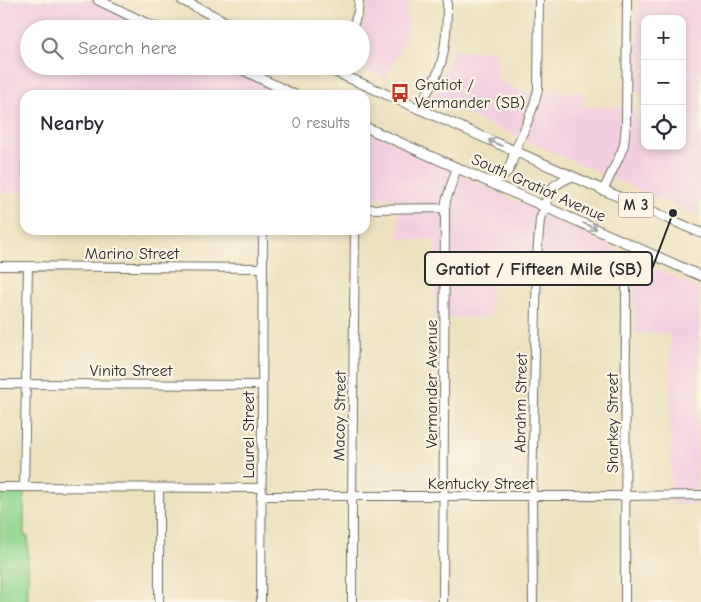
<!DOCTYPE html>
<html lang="en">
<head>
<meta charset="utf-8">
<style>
  body { margin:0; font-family:"Comic Neue",sans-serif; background:#f7f7f7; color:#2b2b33 }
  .controls { position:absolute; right:15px; top:15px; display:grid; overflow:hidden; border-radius:10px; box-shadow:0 2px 8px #0003 }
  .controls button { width:45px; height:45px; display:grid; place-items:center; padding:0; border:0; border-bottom:1px solid #e1e1e2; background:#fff; color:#2b2b33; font:25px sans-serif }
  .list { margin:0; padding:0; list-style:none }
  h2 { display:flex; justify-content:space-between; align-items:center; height:65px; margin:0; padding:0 20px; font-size:21px }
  h2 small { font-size:16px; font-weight:400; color:#7c7c81 }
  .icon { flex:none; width:28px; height:28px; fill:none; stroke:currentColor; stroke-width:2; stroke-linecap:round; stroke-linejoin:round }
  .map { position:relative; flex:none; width:701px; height:602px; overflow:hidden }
  .search { position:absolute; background:#fff; box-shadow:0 2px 8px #0003; left:20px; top:20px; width:350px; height:55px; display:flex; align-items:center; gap:12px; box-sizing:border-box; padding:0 18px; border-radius:28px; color:#7c7c81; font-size:19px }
  .panel { position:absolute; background:#fff; box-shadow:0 2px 8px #0003; left:20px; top:90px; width:350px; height:145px; border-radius:15px }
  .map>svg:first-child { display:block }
  .built { fill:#f2cfe0 }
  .park { fill:#8fd48e; stroke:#5d805c }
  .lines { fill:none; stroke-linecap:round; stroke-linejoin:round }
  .minor-casing { stroke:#6f6b5f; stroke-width:10 }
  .major-casing { stroke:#6f6b5f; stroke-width:11 }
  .minor { stroke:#fff; stroke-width:8 }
  .major { stroke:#fff; stroke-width:9 }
  .oneway { stroke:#a0a0a0 }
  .labels { text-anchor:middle; stroke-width:4.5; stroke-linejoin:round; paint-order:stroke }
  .shield { fill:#fcf5e5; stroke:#6a6863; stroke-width:1 }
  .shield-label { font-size:15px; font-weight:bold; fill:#2b2b2b }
  .poi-label { font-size:16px; fill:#2b2b2b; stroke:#fcf5e5; text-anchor:start }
  .street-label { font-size:16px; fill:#2b2b2b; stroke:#fcf5e5 }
  .leader { fill:none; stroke:#2b2b2b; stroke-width:2 }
  .callout-dot { fill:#2b2b2b; stroke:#fcf5e5; stroke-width:2 }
  .callout { fill:#fcf5e5; stroke:#2b2b2b; stroke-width:2 }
  .callout-label { font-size:18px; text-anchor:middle; font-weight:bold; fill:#2b2b2b }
</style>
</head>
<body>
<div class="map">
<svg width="701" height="602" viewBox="0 0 701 602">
  <rect width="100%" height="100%" fill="#fcf5e5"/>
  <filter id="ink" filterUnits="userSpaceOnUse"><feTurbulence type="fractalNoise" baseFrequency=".02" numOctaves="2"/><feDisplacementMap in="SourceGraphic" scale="10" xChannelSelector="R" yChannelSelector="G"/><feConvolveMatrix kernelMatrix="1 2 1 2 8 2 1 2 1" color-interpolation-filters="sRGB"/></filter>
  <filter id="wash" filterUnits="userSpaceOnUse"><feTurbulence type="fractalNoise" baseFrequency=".0096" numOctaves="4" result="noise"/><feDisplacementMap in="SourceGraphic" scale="20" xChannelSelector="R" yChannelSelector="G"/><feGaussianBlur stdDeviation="1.12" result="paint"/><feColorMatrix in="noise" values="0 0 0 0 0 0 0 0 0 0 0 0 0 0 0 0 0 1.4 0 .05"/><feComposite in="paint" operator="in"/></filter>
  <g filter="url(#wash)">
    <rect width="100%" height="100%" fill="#ece1bf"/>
    <path class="built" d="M 0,0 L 98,0 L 158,29 L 29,29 L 29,66 L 236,66 L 295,95 L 25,95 L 25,193 L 0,193 Z
      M 366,0 L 407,0 L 407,32 L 387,79 L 357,66 L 361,66 L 361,29 L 360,29 L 366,16 Z
      M 638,0 L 701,0 L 701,183 L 698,216 L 432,99 L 453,50 L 496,51 L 495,79 L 524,92 L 583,92 L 583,107 L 636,108 L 636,122 L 645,126 L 645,146 L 682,146 L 682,19 L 645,19 L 645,93 L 636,93 Z
      M 365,128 L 699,289 L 697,504 L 671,504 L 670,333 L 635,333 L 634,282 L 587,284 L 526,264 L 493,263 L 490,317 L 435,317 L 435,240 L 398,239 L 399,199 L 365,198 Z"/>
    <path class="park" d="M 0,491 L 24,491 L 24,536 L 28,536 L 28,602 L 0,602 Z"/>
  </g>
  <g filter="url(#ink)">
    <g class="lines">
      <g class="minor-casing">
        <path id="minor" d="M 352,29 L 358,12 L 359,0
          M 418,109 C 427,92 440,74 443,55 C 447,37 447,18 447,0
          M 515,151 C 523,131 534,111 538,89 L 539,0
          M 603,191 L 620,155 L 624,145 L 626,124 L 627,0
          M 365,209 L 445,208
          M 0,266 L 263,268
          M 0,384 L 261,385
          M 0,487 L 261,488
          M 24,487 L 28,266
          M 159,488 L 159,602
          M 261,496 L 625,496 L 701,495
          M 261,602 L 263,230
          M 352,602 L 352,496 L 355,230
          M 443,602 L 445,208 L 446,201 L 457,167
          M 533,602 L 532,496 L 537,257 L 540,219 L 545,207
          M 625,602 L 626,286 L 627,274 L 636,246"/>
      </g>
      <g class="major-casing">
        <path id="major" d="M 98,0 L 158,29
          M 182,0 L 240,29
          M 235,66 L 295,95
          M 322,66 L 701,233
          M 365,127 L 701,276
          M 490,182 C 510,174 509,171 515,151
          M 545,207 C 549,186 554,185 572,176"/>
      </g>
      <use href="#minor" class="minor"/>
      <use href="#major" class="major"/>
    </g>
    <defs><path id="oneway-shaft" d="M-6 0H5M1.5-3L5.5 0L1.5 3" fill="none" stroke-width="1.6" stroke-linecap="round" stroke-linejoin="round" transform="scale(1.25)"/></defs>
    <g class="oneway">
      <use href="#oneway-shaft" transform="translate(495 143) rotate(-157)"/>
      <use href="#oneway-shaft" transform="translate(590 226) rotate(23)"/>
    </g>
  </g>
  <defs>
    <g id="bus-bare" transform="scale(1.5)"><path d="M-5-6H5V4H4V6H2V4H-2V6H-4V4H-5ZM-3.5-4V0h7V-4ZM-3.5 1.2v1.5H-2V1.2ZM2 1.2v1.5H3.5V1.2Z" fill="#c8321e" stroke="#fcf5e5" stroke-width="2.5" paint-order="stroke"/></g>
  </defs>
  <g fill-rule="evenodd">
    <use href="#bus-bare" x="400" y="93"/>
  </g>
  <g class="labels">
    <rect class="shield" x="618.5" y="192.5" width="35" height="25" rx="4"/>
    <g class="shield-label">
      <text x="636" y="210">M 3</text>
    </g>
    <g class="poi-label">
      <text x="415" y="90">Gratiot /<tspan x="415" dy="18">Vermander (SB)</tspan></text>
    </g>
    <g class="street-label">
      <text transform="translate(539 187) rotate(24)" y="6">South Gratiot Avenue</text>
      <text x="132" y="259">Marino Street</text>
      <text x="131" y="376">Vinita Street</text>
      <text transform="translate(431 384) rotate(-90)" y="6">Vermander Avenue</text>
      <text transform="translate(520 403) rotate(-89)" y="6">Abrahm Street</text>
      <text transform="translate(339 416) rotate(-89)" y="6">Macoy Street</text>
      <text transform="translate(612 423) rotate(-90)" y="6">Sharkey Street</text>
      <text transform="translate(248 435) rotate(-90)" y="6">Laurel Street</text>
      <text x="481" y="489">Kentucky Street</text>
    </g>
  </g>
  <path class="leader" d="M673 213L652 269"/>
  <circle class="callout-dot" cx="673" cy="213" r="5"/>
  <rect class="callout" x="425" y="252" width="227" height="33" rx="5"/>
  <g class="callout-label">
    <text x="539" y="275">Gratiot / Fifteen Mile (SB)</text>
  </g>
</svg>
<div class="controls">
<button>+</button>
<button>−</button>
<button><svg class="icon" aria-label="locate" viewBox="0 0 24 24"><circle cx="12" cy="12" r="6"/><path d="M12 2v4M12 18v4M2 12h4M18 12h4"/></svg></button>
</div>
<div class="search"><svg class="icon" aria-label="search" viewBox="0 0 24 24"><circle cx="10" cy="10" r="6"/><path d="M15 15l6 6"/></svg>Search here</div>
<section class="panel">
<h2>Nearby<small>0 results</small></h2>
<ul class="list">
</ul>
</section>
</div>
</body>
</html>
